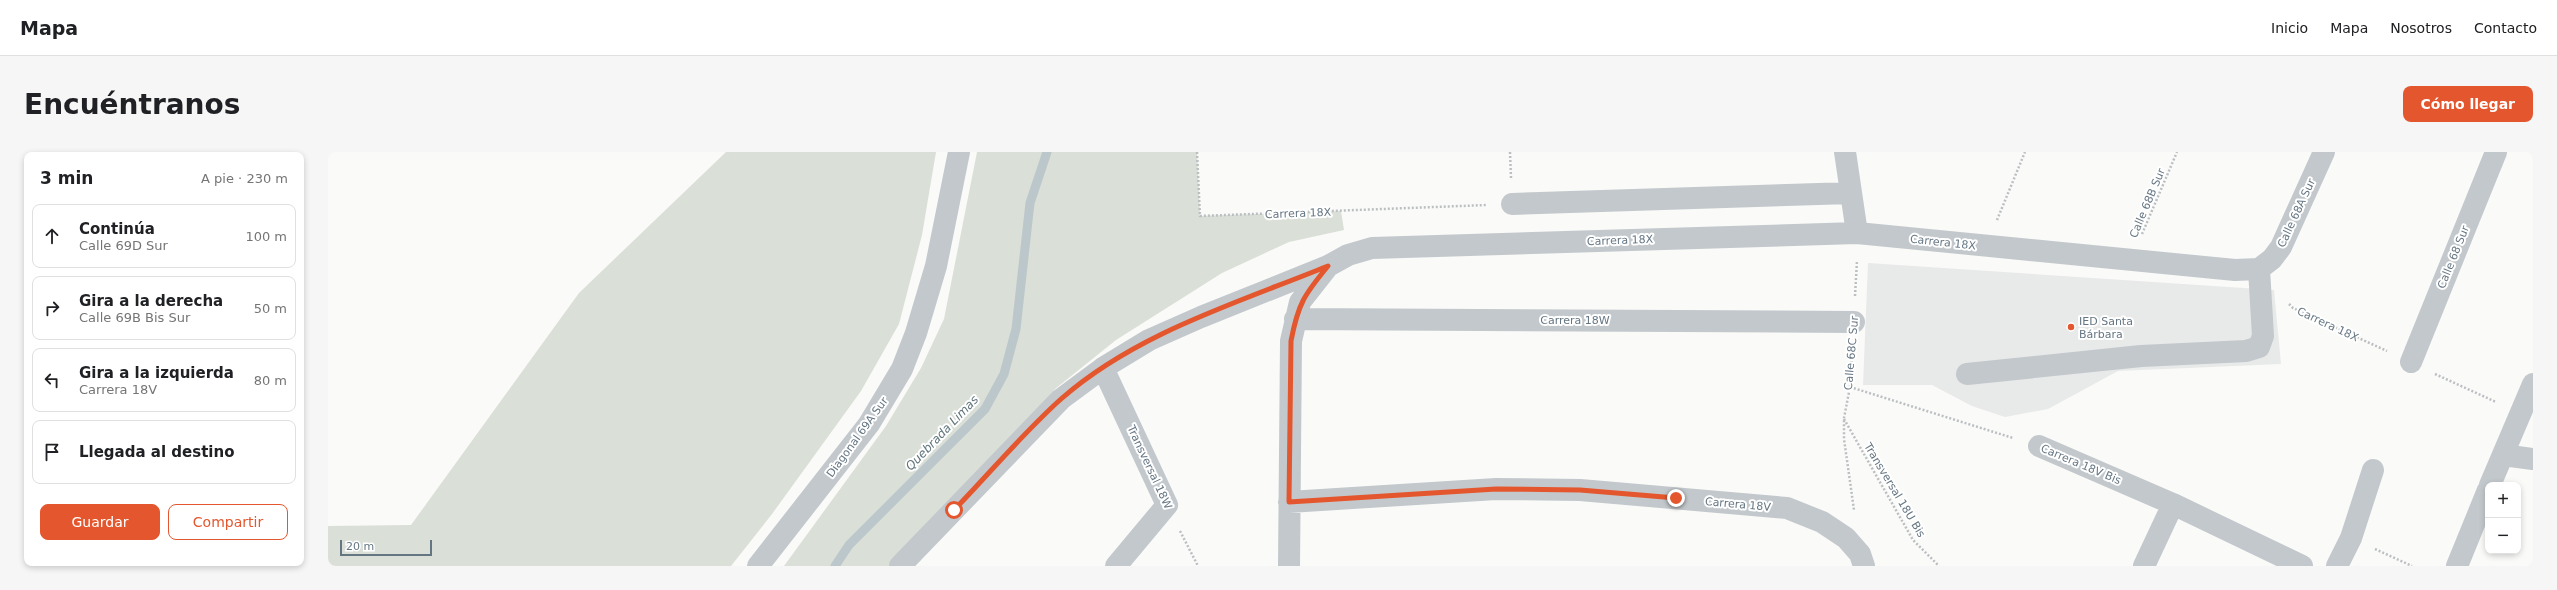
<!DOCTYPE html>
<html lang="es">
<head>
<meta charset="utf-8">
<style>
  body { margin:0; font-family:"DejaVu Sans",sans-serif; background:#f6f6f6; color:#202124 }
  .controls { position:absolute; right:12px; bottom:12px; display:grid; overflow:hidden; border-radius:8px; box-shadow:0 2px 6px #0003 }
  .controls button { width:36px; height:36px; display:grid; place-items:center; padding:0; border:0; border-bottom:1px solid #e0e0e0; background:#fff; color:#202124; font:20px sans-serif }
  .scale { position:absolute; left:12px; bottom:10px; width:92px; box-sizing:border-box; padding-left:4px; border:2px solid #657683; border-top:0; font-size:11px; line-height:14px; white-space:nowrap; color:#657683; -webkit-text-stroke:3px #fff; paint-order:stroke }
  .stop { position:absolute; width:12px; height:12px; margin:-9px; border:3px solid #e4572e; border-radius:50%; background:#fff }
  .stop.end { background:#e4572e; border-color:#fff; box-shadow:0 1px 4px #0008 }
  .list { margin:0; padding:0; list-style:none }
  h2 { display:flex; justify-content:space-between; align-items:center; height:52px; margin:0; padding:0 16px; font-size:17px }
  h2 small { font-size:13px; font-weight:400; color:#757577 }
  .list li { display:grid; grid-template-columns:26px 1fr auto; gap:12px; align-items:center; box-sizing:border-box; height:64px; margin:0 8px 8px; padding:0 8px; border:1px solid #e0e0e0; border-radius:8px }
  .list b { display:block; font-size:15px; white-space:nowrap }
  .list p { margin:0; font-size:13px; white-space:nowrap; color:#757577 }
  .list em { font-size:13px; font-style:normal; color:#757577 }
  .actions { display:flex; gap:8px; padding:12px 16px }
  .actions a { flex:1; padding:9px 0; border:1px solid #e4572e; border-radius:8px; text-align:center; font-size:14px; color:#e4572e }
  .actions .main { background:#e4572e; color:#fff }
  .icon { flex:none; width:22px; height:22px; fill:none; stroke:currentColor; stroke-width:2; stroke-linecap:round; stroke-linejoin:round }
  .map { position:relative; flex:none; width:2205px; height:414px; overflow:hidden; border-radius:8px }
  header { display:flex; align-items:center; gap:24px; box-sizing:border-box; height:56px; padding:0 20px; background:#fff; border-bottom:1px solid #e0e0e0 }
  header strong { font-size:19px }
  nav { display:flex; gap:22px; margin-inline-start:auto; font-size:14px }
  .intro { display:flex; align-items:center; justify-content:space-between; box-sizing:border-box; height:96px; padding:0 24px }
  h1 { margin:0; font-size:28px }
  .button { padding:10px 18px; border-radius:8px; background:#e4572e; color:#fff; font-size:14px; font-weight:700 }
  main { display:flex; gap:24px; padding:0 24px }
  aside { flex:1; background:#fff; border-radius:8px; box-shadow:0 2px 6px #0003 }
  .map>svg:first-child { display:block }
  .built { fill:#e8e9e9 }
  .green { fill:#dadfd7 }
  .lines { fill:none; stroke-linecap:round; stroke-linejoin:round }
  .stream { stroke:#bbc7cb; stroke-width:9 }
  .path { stroke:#bbbfc2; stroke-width:2.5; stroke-dasharray:2 2; stroke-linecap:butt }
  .minor { stroke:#c3c8cc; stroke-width:22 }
  .route { stroke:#e4572e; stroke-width:5 }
  .poi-dot { fill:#e4572e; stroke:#fff; stroke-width:1.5 }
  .labels { text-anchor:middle; stroke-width:4; stroke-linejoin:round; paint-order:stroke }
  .street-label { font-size:11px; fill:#657683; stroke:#fff }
  .poi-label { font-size:11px; fill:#657683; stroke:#fff; text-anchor:start }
  .water-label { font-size:12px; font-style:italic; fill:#60757c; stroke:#fff }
</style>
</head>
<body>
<header>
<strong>Mapa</strong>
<nav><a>Inicio</a><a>Mapa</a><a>Nosotros</a><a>Contacto</a></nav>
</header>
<div class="intro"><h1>Encuéntranos</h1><a class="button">Cómo llegar</a></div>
<main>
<aside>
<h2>3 min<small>A pie · 230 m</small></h2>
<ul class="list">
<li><svg class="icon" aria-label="ahead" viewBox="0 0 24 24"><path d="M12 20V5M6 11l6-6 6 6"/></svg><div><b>Continúa</b><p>Calle 69D Sur</p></div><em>100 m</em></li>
<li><svg class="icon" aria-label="right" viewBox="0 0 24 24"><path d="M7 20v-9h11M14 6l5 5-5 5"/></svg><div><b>Gira a la derecha</b><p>Calle 69B Bis Sur</p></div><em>50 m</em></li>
<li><svg class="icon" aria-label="left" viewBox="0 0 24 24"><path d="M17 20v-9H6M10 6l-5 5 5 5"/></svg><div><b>Gira a la izquierda</b><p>Carrera 18V</p></div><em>80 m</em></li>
<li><svg class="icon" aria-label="arrive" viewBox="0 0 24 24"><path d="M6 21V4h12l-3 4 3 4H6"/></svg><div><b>Llegada al destino</b></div></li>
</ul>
<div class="actions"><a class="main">Guardar</a><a>Compartir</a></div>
</aside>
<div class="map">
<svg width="2205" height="414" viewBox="0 0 2205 414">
  <rect width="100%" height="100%" fill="#fafaf8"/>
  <path class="built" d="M 1540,111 L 1946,138 L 1953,212 L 1790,219 L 1720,257 L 1677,265 L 1644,254 L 1604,233 L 1535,233 Z"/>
  <path class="green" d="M 398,0 L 608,0 L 594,83 L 571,172 L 533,239 L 444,362 L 403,414 L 0,414 L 0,374 L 83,373 L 251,141 Z
    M 649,0 L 869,0 L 872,64 L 1013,59 L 1016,78 L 961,90 L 894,121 L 788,188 L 727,237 L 574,414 L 456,414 L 558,274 L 593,216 L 616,167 Z"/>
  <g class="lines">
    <path class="stream" d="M 507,414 L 521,393 L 657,257 L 676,222 L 688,177 L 702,51 L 719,0"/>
    <path class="path" d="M 869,0 L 872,64 L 1159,53
      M 1182,0 L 1183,26
      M 1669,68 L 1697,0
      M 1814,82 L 1849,0
      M 1527,144 L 1529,109
      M 1961,152 L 1965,156 L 2059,199
      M 1524,197 L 1522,235 L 1516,266 L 1516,287 L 1526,358
      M 2107,222 L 2168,250
      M 1522,235 L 1685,286
      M 1516,267 L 1585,388 L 1611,414
      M 852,379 L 870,414
      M 2047,397 L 2084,414"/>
    <path class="minor" d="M 1517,0 L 1529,81
      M 1184,52 L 1523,41
      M 1931,117 L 1944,107 L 1953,95 L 1996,0
      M 967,167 L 1526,170
      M 2083,210 L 2168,0
      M 775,216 L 839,353 L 788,414
      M 1639,222 L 1813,204 L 1918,199 L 1931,195 L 1935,184 L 1931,117
      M 1711,294 L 1845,352 L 1974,414
      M 2175,303 L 2205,307
      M 2162,333 L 2205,232
      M 961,350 L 1168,337 L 1252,338 L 1459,356 L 1494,370 L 1518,386 L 1532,402 L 1536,414
      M 430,414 L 541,272 L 574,217 L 588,181 L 608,114 L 631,0
      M 572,414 L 733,247 L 775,216 L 821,188 L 873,165 L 1000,114 L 1020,103 L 1044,96 L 1529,81 L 1907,118 L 1931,117
      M 961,414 L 963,189 L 972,150 L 998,117
      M 1816,414 L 1845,352
      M 2009,414 L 2023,386 L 2045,318
      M 2129,414 L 2160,338"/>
  </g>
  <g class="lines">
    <path class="route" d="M 626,358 C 661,322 695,281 733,247 C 808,181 909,151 1000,114 C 976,143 970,152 963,189 L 961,350 L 1168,337 L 1252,338 L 1348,346"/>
  </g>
  <circle class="poi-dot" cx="1743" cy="175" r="4"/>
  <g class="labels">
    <g class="street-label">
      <text transform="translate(1819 51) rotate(-67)" y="4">Calle 68B Sur</text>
      <text transform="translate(970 61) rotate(-2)" y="4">Carrera 18X</text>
      <text transform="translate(1968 61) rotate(-65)" y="4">Calle 68A Sur</text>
      <text transform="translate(1292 88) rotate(-2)" y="4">Carrera 18X</text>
      <text transform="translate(1615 90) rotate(6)" y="4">Carrera 18X</text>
      <text transform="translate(2125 105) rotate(-68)" y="4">Calle 68 Sur</text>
      <text x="1247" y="172">Carrera 18W</text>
      <text transform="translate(2000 172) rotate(25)" y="4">Carrera 18X</text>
      <text transform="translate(1523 201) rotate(-85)" y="4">Calle 68C Sur</text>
      <text transform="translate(529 285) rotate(-54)" y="4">Diagonal 69A Sur</text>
      <text transform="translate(1753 312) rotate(23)" y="4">Carrera 18V Bis</text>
      <text transform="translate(822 315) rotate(65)" y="4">Transversal 18W</text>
      <text transform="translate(1567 338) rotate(59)" y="4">Transversal 18U Bis</text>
      <text transform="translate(1410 352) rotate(5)" y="4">Carrera 18V</text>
    </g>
    <g class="poi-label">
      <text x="1751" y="173">IED Santa<tspan x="1751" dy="13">Bárbara</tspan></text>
    </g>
    <g class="water-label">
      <text transform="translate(614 281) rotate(-46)" y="4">Quebrada Limas</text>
    </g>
  </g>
</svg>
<div class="controls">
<button>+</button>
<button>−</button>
</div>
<div class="scale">20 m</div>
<div class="stop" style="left:626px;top:358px"></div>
<div class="stop end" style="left:1348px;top:346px"></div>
</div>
</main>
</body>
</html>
